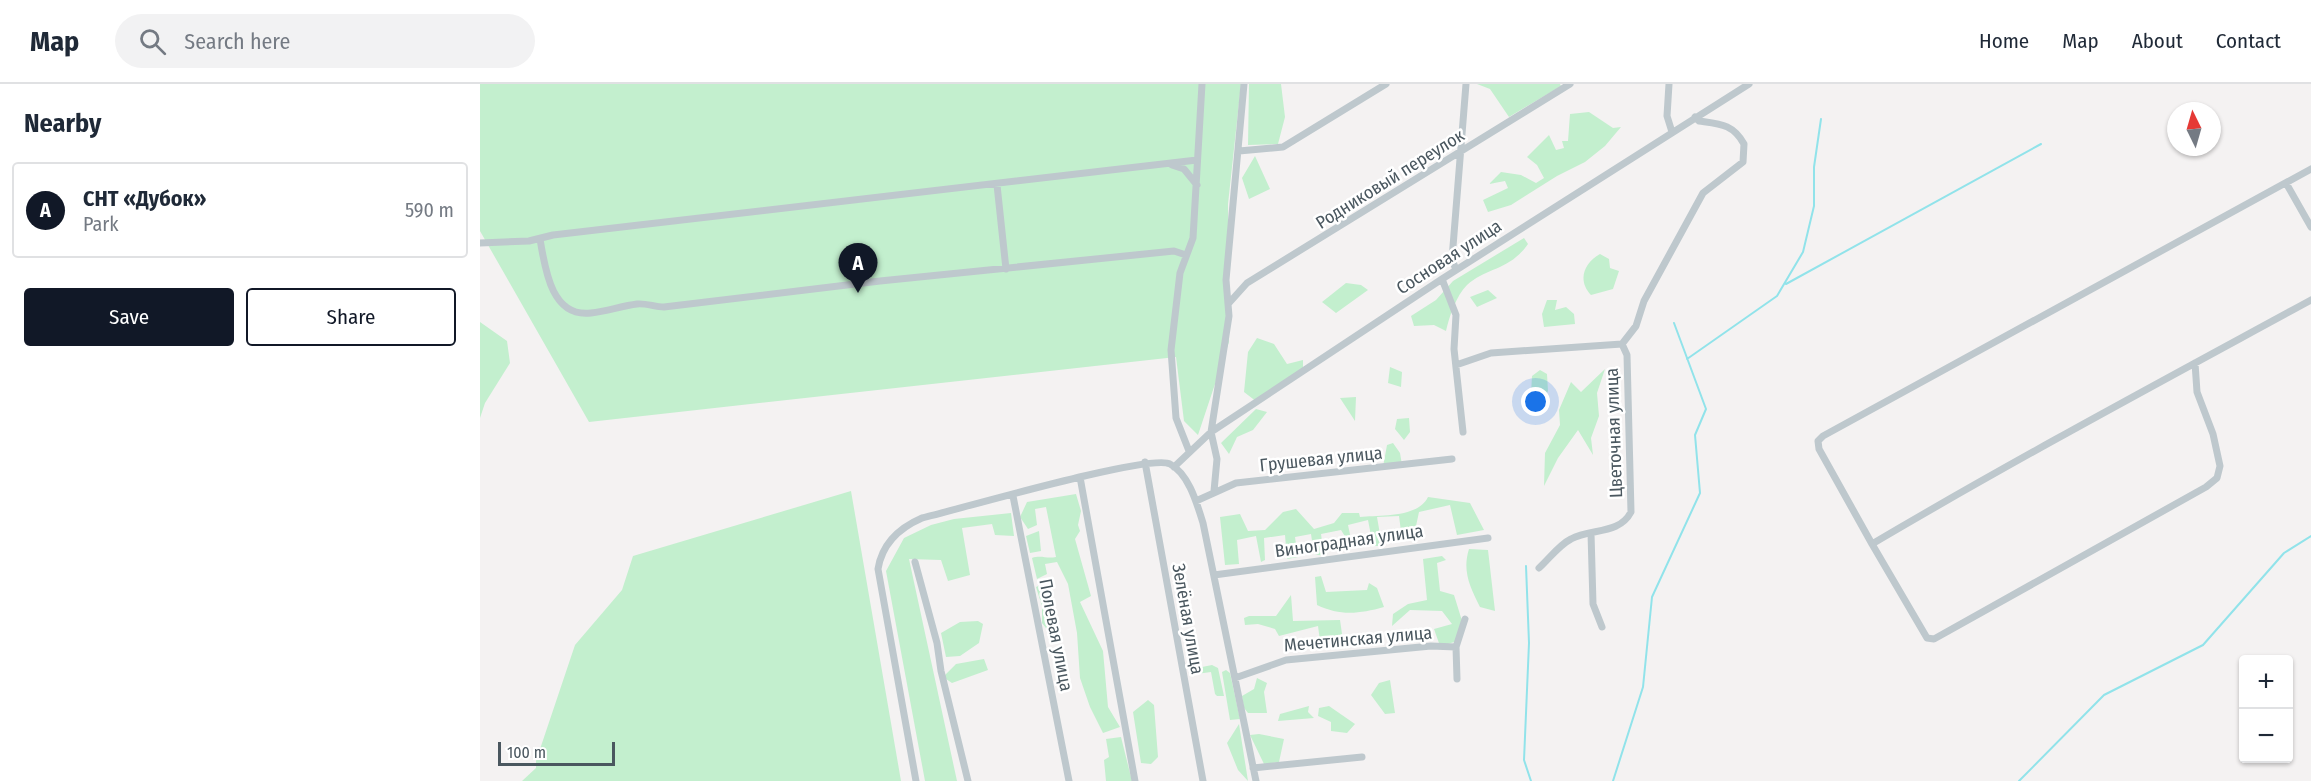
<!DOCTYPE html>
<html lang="en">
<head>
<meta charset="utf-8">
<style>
  body { margin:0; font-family:"Fira Sans Condensed",sans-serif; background:#f2f2f3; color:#1f2937 }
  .controls { position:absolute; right:18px; bottom:18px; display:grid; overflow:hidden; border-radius:6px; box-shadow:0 2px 4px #0004 }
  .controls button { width:54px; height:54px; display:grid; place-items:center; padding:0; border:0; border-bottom:2px solid #e0e1e3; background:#fff; color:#1f2937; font:30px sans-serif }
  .compass { position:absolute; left:1687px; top:18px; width:54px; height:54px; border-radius:50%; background:#fff; box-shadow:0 2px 4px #0004; rotate:355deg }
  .scale { position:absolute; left:18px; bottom:15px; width:117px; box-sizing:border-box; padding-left:6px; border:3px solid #4a575f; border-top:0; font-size:16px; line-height:21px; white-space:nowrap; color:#4a575f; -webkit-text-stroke:4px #fff; paint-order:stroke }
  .you { position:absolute; left:1056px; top:318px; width:21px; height:21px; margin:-15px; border:4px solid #fff; border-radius:50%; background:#1a73e8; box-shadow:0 0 0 9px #1a73e833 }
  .badge { display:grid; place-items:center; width:39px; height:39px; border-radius:50%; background:#111827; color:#fff; font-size:20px; font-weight:700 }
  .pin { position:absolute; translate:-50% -50px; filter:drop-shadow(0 2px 3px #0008) }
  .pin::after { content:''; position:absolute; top:32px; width:21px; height:18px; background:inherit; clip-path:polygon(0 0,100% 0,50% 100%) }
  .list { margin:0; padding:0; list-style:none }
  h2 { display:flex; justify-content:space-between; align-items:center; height:78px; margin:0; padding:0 24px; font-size:26px }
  h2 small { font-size:20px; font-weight:400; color:#747a83 }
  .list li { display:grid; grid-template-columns:39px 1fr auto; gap:18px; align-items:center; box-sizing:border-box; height:96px; margin:0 12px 12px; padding:0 12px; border:2px solid #e0e1e3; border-radius:6px }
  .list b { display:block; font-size:22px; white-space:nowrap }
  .list p { margin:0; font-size:20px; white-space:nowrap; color:#747a83 }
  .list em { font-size:20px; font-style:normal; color:#747a83 }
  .actions { display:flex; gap:12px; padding:18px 24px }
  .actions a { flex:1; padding:14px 0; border:2px solid #111827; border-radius:6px; text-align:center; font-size:21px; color:#111827 }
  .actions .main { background:#111827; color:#fff }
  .icon { flex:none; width:33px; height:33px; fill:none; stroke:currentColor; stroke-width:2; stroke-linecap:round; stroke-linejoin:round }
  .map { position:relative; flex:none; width:1831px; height:697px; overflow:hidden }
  header { display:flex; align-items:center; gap:36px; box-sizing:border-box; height:84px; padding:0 30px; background:#fff; border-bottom:2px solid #e0e1e3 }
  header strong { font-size:28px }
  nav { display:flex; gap:33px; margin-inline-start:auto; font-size:21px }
  .search { width:420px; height:54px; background:#f2f2f3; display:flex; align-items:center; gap:15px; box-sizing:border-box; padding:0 21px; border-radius:33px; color:#747a83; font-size:22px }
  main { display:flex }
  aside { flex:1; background:#fff }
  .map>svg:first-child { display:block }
  .green { fill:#c3efce }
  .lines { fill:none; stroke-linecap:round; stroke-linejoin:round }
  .stream { stroke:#91e3ea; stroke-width:2 }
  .minor { stroke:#bec8cd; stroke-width:7 }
  .labels { text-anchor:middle; stroke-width:5; stroke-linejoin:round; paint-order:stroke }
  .street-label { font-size:18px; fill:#4a575f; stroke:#fff }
</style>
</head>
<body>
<header>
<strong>Map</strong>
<div class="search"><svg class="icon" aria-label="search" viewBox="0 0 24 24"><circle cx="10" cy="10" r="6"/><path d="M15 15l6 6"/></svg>Search here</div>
<nav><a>Home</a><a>Map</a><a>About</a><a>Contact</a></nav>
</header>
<main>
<aside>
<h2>Nearby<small></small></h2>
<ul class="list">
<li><span class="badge">A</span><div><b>СНТ «Дубок»</b><p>Park</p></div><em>590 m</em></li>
</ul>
<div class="actions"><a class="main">Save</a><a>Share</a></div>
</aside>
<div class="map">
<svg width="1831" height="697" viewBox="0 0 1831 697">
  <rect width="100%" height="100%" fill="#f4f2f2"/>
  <path class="green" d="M 0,0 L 761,0 L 748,120 L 749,258 L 718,351 L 704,337 L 696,273 L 109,338 L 0,147 Z
    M 769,0 L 801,0 L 805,33 L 798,60 L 768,61 Z
    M 997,0 L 1080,0 L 1081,2 L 1029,33 L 1010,5 Z
    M 1109,28 L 1133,44 L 1141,43 L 1125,62 L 1105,78 L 1077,92 L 1031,121 L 1008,128 L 1003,116 L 1028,104 L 1025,97 L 1009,100 L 1021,88 L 1041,91 L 1056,99 L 1064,94 L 1057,81 L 1047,73 L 1069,51 L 1076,66 L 1084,64 L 1082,57 L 1088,57 L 1090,30 Z
    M 775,72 L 790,105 L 769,115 L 762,94 Z
    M 1044,154 L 1048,160 C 1029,187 1007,183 987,201 C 976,212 969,233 966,247 L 954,241 L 934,242 L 931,232 L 956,216 L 973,197 Z
    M 1120,170 L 1129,175 L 1130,184 L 1139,187 L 1133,205 L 1111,211 C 1097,196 1104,179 1120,170 Z
    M 866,199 L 881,201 L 888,206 L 856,229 L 842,218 Z
    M 1008,206 L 1017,214 L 997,223 L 990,213 Z
    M 1067,216 L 1077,216 L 1075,226 L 1086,223 L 1094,230 L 1095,240 L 1064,243 L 1062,230 Z
    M 0,238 L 27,257 L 30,279 L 5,319 L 0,334 Z
    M 777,254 L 794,260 L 807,280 L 823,276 L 823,287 L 777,318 L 764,308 L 768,268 Z
    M 910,283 L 922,288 L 921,303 L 908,299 Z
    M 1125,285 L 1117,309 L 1119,332 L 1111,354 L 1113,371 L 1098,346 L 1078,374 L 1064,402 L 1065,369 L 1080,341 L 1079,326 L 1091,298 L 1101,308 Z
    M 1060,286 L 1067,290 L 1068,307 L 1061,319 L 1051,310 L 1052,292 Z
    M 876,313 L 875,337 L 860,314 Z
    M 776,325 L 787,328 L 773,346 L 757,353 L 749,370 L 741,359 Z
    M 929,334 L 930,348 L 924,356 L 915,345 L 917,335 Z
    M 913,359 L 920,369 L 922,381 L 903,383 L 907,361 Z
    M 371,407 L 421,697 L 42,697 L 56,684 L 56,677 L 95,561 L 142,506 L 153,472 Z
    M 596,410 L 601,427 L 598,441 L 600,447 L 595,455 L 611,512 L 600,518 L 623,567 L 628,623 L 640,643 L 623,649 L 610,623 L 600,594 L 597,549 L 588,500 L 577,478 L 565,480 L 567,490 L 557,495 L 552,474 C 561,471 567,475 576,473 L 566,423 L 555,425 L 557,441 L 548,445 L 540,433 L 547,418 Z
    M 948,413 L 990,419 L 1004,446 L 977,451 L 970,421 L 939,428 L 933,456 L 922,455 L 919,432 L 897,433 L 902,462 L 893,462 L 888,436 L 868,441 L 873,465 L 861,446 L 841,450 L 844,472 L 834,470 L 831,450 L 815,453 L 818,473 L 807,475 L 805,451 L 784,454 L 785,476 L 781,478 L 776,452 L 757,456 L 759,480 L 745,481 L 740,433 L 760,430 L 768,447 L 785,446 L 803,428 L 816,425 L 834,445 L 854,439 L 862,429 L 879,429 L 880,433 C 900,431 938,434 948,413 Z
    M 531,429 L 534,452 L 515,451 L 512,440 L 482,444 L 490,491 L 468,497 L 461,476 L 429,475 L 477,697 L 445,697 L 406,487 L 424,454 L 451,441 L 474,435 Z
    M 559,447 L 561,467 L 550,469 L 546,452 Z
    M 989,465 L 1008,466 L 1015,527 L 1000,523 C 990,503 982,487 989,465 Z
    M 962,472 L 966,476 L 957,479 L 960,507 L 974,511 L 983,540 L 978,557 L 960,562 L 954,545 L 972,540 L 962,527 L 930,526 L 912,542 L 913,530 L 928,520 L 947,516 L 943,475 Z
    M 841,492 L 846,508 L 887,506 L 889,499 L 897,504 L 904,523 C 879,530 860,532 837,521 L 835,493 Z
    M 567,498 L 575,529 L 577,552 L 573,553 L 562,539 L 562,522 L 556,503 Z
    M 811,511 L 813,537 L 860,536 L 862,550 L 856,556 L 840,557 L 838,542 L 799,552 L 795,545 L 778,540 L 765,541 L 764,534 L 769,532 L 796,532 Z
    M 498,537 L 503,540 L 499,559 L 480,572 L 466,573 L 461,549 L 480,538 Z
    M 504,575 L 508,586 L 472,599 L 463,593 L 476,580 Z
    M 732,581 L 738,584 L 744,612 L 737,612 L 735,610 L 731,588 L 709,591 L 717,584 Z
    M 746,586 L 750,589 L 760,635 L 750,636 L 742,588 Z
    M 777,594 L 787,599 L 784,608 L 787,629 L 768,629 L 764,624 L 762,612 L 774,605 Z
    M 910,596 L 915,629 L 905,630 L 891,611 L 899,599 Z
    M 668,616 L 674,621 L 678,673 L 671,680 L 661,679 L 653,628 Z
    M 829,622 L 828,628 L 834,634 L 798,637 L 800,630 Z
    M 849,622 L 875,640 L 867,649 L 851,647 L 851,638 L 838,632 L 839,624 Z
    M 759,640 L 768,697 L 758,686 L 747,659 Z
    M 779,650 L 804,655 L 799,678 L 784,680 L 770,651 Z
    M 641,653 L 652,697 L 626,697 L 624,676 L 629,673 L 626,655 Z"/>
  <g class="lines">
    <path class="stream" d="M 1306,200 L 1561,60
      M 1207,275 L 1297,212 L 1323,168 L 1334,122 L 1334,83 L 1341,35
      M 1046,482 L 1049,559 L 1044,676 L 1051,697
      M 1133,697 L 1163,603 L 1172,513 L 1220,409 L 1215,351 L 1226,325 L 1194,239
      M 1539,697 L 1624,611 L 1723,561 L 1804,469 L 1831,452"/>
    <path class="minor" d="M 1189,0 L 1187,32 L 1192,48
      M 759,67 L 803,63 L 906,0
      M 692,81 L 704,85 L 717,101
      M 1806,99 L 1831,143
      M 517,101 L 526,185
      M 60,155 C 65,184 71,234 111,229 C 127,227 142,222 157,220 C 166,219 175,223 184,223 L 400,197 L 694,167 L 706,171
      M 0,159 L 49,157 L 73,151 L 717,76
      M 976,186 L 972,175 L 986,0
      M 962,195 L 976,231 L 974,265 L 983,348
      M 749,219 L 767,199 L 1090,0
      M 1715,279 L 1717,308 L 1733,350 L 1740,382 L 1737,394 L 1726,403 L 1454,555 L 1447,554 L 1392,460 C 1536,375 1684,296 1831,216
      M 976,281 L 1011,269 L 1142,260 L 1156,242 L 1164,217 L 1223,109 L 1263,78 L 1264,60 C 1253,40 1240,40 1219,37 L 1215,33
      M 709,367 L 696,334 L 691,266 L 700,189 L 713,154 L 722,0
      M 665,378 L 723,697
      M 694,383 L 731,348 L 962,195 L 1269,0
      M 600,393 L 655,697
      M 734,407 L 737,375 L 731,348 L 749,232 L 746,196 L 764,0
      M 533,412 L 589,697
      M 716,417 L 756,399 L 972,375
      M 1111,449 L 1113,520 L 1122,543
      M 1392,460 L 1339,365 L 1338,357 L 1343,352 L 1831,85
      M 435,478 L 457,559 L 461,587 L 488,697
      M 1059,484 C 1069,475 1079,461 1091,455 C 1111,444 1139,451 1151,428 L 1147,271 L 1142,260
      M 734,491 L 1008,454
      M 976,563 L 985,535
      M 755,594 L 806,576 L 951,562 L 976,563 L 977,595
      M 773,684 L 882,673
      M 436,697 L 398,485 C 402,460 419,444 442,434 C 476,426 671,369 690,380 C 709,390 717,420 723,439 L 776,697"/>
  </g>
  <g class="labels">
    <g class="street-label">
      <text transform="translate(910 95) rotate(-32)" y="6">Родниковый переулок</text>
      <text transform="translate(969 173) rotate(-33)" y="6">Сосновая улица</text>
      <text transform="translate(1134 349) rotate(-92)" y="6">Цветочная улица</text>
      <text transform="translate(841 375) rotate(-6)" y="6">Грушевая улица</text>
      <text transform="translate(869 457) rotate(-8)" y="6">Виноградная улица</text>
      <text transform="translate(708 535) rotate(80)" y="6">Зелёная улица</text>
      <text transform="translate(576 551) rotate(79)" y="6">Полевая улица</text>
      <text transform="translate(878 555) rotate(-5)" y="6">Мечетинская улица</text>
    </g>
  </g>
</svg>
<div class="controls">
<button>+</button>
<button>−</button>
</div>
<svg class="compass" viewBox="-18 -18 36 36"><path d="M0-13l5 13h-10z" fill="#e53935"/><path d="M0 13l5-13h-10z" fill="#747a83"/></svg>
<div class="scale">100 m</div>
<div class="you"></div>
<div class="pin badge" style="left:378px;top:209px">A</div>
</div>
</main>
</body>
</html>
